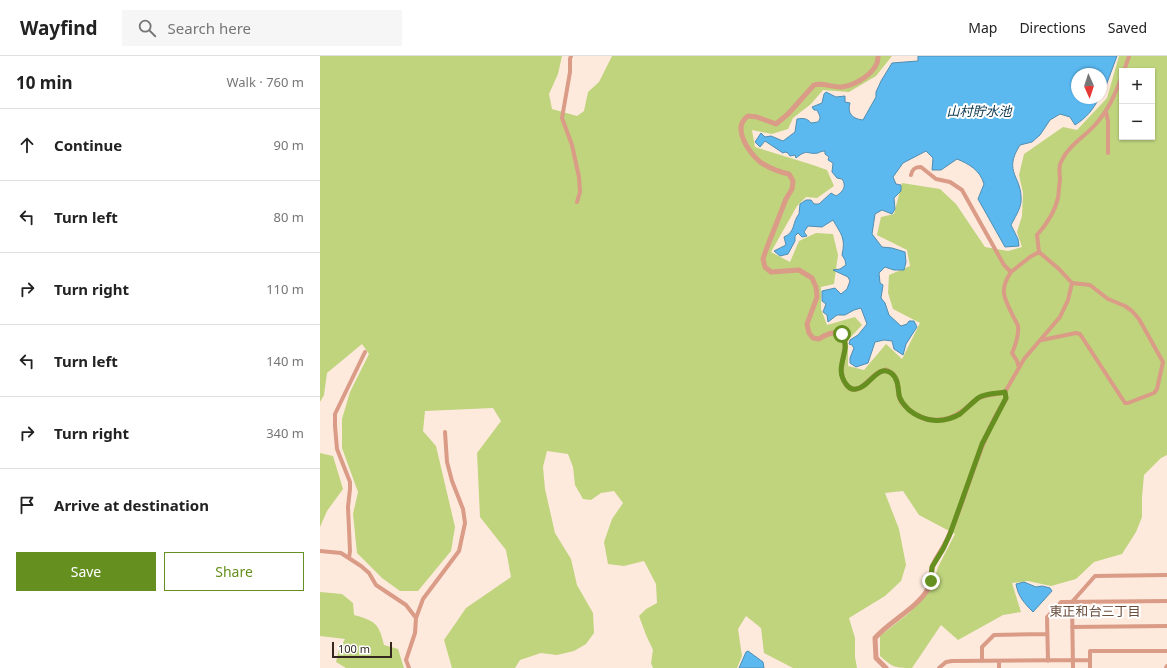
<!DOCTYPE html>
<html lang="en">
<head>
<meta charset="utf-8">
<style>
  body { margin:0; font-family:"Noto Sans","Noto Sans JP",sans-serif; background:#f6f6f6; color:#222 }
  .controls { position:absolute; right:12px; top:12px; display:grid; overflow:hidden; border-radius:0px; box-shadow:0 1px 3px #0004 }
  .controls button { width:36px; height:36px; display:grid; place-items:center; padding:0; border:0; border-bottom:1px solid #e0e0e0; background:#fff; color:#222; font:20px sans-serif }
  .compass { position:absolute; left:751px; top:12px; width:36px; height:36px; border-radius:50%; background:#fff; box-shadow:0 1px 3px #0004; rotate:177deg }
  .scale { position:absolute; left:12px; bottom:10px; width:60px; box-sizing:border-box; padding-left:4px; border:2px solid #34271f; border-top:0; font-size:11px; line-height:14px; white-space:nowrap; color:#34271f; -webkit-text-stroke:3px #fff; paint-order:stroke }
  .stop { position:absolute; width:12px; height:12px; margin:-9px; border:3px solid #658f1f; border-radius:50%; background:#fff }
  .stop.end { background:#658f1f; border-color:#fff; box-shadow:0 1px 4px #0008 }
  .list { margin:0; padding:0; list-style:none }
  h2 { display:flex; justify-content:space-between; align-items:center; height:52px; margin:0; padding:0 16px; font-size:17px }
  h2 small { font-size:13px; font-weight:400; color:#767676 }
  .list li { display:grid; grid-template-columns:26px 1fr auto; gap:12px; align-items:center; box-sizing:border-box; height:72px; padding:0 16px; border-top:1px solid #e0e0e0 }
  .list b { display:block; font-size:15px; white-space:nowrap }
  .list em { font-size:13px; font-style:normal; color:#767676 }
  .actions { display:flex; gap:8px; padding:12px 16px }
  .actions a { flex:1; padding:9px 0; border:1px solid #658f1f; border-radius:0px; text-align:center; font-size:14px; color:#658f1f }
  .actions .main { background:#658f1f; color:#fff }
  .icon { flex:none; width:22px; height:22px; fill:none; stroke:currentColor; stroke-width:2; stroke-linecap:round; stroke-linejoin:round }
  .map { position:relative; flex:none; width:847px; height:612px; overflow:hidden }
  header { display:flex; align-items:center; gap:24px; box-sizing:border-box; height:56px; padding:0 20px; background:#fff; border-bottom:1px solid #e0e0e0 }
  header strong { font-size:19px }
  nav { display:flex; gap:22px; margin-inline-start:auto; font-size:14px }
  .search { width:280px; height:36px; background:#f6f6f6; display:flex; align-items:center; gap:10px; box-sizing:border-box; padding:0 14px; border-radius:0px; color:#767676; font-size:15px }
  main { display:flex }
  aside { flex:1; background:#fff }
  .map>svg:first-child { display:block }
  .green { fill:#bfd47d; fill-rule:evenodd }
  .water { fill:#5bb9f0; stroke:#4f8db1 }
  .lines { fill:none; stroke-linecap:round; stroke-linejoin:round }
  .minor { stroke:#da9b87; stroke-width:4 }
  .tertiary { stroke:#da9b87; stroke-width:5 }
  .route { stroke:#658f1f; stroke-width:5 }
  .labels { text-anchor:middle; stroke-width:4; stroke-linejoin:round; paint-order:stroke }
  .water-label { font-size:13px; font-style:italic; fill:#0d374d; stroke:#fff }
  .neighbourhood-label { font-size:13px; fill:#6a4e3d; stroke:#fff }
</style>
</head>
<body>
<header>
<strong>Wayfind</strong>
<div class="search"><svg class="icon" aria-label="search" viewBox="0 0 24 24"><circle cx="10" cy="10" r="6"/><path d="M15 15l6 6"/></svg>Search here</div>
<nav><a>Map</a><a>Directions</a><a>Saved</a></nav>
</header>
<main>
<aside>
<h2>10 min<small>Walk · 760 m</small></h2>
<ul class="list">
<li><svg class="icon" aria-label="ahead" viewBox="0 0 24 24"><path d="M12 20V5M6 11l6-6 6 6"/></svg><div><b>Continue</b></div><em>90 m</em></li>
<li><svg class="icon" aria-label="left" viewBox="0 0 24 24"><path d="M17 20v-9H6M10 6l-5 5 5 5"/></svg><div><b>Turn left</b></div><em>80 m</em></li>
<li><svg class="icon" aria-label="right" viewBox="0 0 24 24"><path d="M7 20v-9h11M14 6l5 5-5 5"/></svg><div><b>Turn right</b></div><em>110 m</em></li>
<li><svg class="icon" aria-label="left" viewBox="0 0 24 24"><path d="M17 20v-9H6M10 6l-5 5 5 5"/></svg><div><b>Turn left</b></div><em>140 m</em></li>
<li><svg class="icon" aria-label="right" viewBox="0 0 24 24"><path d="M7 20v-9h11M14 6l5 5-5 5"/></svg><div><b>Turn right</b></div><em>340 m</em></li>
<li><svg class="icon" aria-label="arrive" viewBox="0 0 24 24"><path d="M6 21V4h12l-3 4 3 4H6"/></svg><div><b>Arrive at destination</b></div></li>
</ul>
<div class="actions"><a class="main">Save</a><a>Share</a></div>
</aside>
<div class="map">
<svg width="847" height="612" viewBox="0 0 847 612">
  <rect width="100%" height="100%" fill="#fee9dd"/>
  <path class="green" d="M 0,0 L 242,0 L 238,18 L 229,38 L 232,53 L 257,60 L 264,55 L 268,36 L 279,26 L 292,0 L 572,0 L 556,20 L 529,36 L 503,34 L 491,48 L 473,62 L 468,73 L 452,78 L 432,74 L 435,91 L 493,109 L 507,114 L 514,130 L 497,142 L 486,141 L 477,150 L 451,196 L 470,206 L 479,185 L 496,177 L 513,178 L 518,199 L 514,228 L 501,231 L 501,253 L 507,269 L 535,261 L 542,269 L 528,284 L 528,310 L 544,314 L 566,288 L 582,303 L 600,267 L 573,253 L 568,237 L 569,219 L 590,210 L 587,194 L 557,179 L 561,161 L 574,158 L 582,127 L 620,133 L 636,148 L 665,191 L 688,195 L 702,191 L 697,176 L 702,160 L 703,137 L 699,119 L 704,98 L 743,71 L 757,74 L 787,42 L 799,0 L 847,0 L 847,399 L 841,402 L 824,419 L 822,441 L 822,461 L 816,476 L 802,498 L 774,506 L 756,523 L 731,530 L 708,525 L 692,527 L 701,556 L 683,559 L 638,584 L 621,569 L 592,612 C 574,612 573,611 560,600 L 560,580 L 589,557 L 612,531 L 618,511 L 635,478 L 599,459 L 583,435 L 565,437 L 579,473 L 586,509 L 581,525 L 565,540 L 529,562 L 535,582 L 535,601 L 537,612 L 473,612 L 444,597 L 441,572 L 426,560 L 418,573 L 422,600 L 417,612 L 333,612 L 331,607 L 333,594 L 326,579 L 319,560 L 326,553 L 337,547 L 336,528 L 324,505 L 304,510 L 288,508 L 284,486 L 292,463 L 303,447 L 294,435 L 281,437 L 271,444 L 263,443 L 255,429 L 253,411 L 248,398 L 227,395 L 223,411 L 225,433 L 235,477 L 251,503 L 257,529 L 273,557 L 274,577 L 266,588 L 254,595 L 237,599 L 221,597 L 200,604 L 195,612 L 132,612 L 124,584 L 146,552 L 191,521 L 186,494 L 160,461 L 157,397 L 181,365 L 173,352 L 105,355 L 103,375 L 116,390 L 135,471 L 131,495 L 98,535 L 80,535 L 62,522 L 37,497 L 33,458 L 38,436 L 22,392 L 22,363 L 30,336 L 49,298 L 42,288 L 7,317 L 4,339 L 0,346 ZM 802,15 L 832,15 L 832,81 L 802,81 Z
    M 0,397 L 13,400 L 23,433 L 7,455 L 0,471 Z
    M 0,536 L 22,538 L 33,547 L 34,559 C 55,565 59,567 64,589 L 78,593 L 84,612 L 26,612 L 16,606 L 19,594 L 25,583 L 0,580 Z"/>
  <path class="water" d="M 598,0 L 797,0 L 787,27 L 781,39 L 781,18 L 757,18 L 757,42 L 779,42 C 773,54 766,62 755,69 L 750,61 L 740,58 L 730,64 L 720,79 L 712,86 L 700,89 C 682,117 703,120 701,146 C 700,154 695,161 691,169 L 698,183 L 699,190 L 685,191 L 658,143 L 664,128 C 660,114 649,108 637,103 L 621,114 L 612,114 L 613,102 L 606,95 L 583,107 L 573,121 L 576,128 L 581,129 L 581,135 L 574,142 L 575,153 L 572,158 L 562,154 L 555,158 L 552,178 L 562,191 L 572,192 L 585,196 L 586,206 L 584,214 L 574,214 L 565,211 L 559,217 L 560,227 L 563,229 L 561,242 L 565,247 L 569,259 L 581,270 L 587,268 L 589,265 L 594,265 L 597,271 L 586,288 L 583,299 L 574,293 L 572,285 L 564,284 L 555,286 L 548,307 L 536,311 L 530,307 L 530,302 L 534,292 L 532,289 L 529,288 L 530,284 L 538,279 L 547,268 L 541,252 L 534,254 L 525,259 L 517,259 L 508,266 L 507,259 L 503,256 L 506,248 L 502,245 L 502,235 L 515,232 L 521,238 L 527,233 L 530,225 L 528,221 L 513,214 L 520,213 L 526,209 L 525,204 L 522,199 C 526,182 521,178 513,164 L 502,171 L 488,170 L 484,176 L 487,180 L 482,181 L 478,177 L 475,180 L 475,185 L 468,198 L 460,200 L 454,195 L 466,189 L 464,181 C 476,176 472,166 479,158 L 480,148 L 486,144 L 491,144 L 494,148 L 499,148 L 511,137 L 516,140 C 523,136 527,130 522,123 L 517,122 L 512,116 L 513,107 L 508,104 L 509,101 L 505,98 L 505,95 C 502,95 500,96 498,97 C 487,99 488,92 476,102 L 475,99 L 470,100 L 468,97 L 465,96 L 463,97 L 445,85 L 440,91 L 435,86 L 441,77 L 445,81 L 451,80 L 463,85 L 475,76 L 477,63 C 483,62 487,62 491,67 L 498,66 C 502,61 499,59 497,54 L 494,54 L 492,51 L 502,47 L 504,38 L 506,36 L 516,41 L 525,40 L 525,46 L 530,47 C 527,57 532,63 543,64 L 556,41 L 556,36 L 561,25 L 572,7 L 598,5 Z
    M 704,526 L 716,531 L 722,530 L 730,532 L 732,535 L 713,556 C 704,547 698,540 696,528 Z
    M 428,595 L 443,606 L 444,612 L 419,612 L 426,596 Z"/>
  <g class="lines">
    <path class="minor" d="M 251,0 L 250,3 L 250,16 L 242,62 L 252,89 L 259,121 L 260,136 L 257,146
      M 804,15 L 809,0
      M 786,56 L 788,65 L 788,97
      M 591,119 C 592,113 595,111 601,111 L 616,123 L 630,126 L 642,134 L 684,209 L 691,216 L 710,201 L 719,196
      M 691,216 C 678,235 685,243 694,262 C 695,264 697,267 698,270 C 699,278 695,290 692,297 L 697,305 L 699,312
      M 722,284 L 756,277 L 760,278 L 805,347 L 808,347 L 834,337 L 837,333 L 843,306 L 819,263 L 812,255 L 805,250 L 788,243 L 770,229 L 752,227 L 739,213 L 719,196 L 717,179 C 726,169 735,155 738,142 C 739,136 739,129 740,124 C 740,118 738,111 741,106 C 748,90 763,82 774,70 C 788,55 795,39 802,20
      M 685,336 L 704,303 L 740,261 L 748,244 L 752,227
      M 0,495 L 21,497 L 41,510 L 49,517 L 56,529 L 86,549 L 96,562
      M 29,502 L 30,495 L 28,451 L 30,433 L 30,426 L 17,393 L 15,370 L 15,358 L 45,296
      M 752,571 L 847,570
      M 662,605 L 662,591 L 674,579 L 727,578
      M 679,605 L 679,612
      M 728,605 L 727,561 L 741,546 L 847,545
      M 89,612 L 86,604 L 95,577 L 96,562 L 103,543 L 139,495 L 145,467 L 143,453 L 132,425 L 127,406 L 125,376
      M 619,612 L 626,606 L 632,605 L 770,604
      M 753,612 L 752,546 L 775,520 L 847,519
      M 770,612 L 770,595 L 847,595
      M 846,612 L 847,610"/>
    <path class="tertiary" d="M 558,0 C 559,16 536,29 522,31 C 513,32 503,26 494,29 L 468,58 L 456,68 L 437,61 L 428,60 C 411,72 429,96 440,106 C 449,112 459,116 469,118 L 473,125 L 472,133 L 466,143 L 446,194 L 443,203 L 445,211 L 451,216 L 479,214 L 492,222 L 496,231 L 497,241 L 487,268 L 489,277 L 493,282 L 499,283 C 506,278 513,276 521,276 C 533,292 514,309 525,327 C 535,342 546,327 555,319 C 558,317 562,315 566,314 C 579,319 577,328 579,339 C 580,347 587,352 592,356 C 607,367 626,367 641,356 C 648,352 653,344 661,341 C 668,338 677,338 685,336 L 686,343 C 659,384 649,432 630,477 C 626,489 618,498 613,509 C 610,517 612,525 608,533 C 597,552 570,565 555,582 L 556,602 L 566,612"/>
  </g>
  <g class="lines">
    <path class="route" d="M 522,278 C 524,283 526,288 525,293 C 523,306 517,316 526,328 C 528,331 531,334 536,333 C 549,332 558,307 571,317 C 578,322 578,331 579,339 C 580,345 585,350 589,354 C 604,366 623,368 640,358 C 646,353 652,347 658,342 C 666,337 676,338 685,336 L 686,342 L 662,388 L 630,478 L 623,493 L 612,511 L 611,525"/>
  </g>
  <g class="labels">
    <g class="water-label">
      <text x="659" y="60">山村貯水池</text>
    </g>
    <g class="neighbourhood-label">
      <text x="775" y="560">東正和台三丁目</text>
    </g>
  </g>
</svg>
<div class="controls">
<button>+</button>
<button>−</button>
</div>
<svg class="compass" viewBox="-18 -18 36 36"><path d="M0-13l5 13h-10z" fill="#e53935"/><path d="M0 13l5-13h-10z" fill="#767676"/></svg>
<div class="scale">100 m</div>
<div class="stop" style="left:522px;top:278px"></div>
<div class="stop end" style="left:611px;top:525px"></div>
</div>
</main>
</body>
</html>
